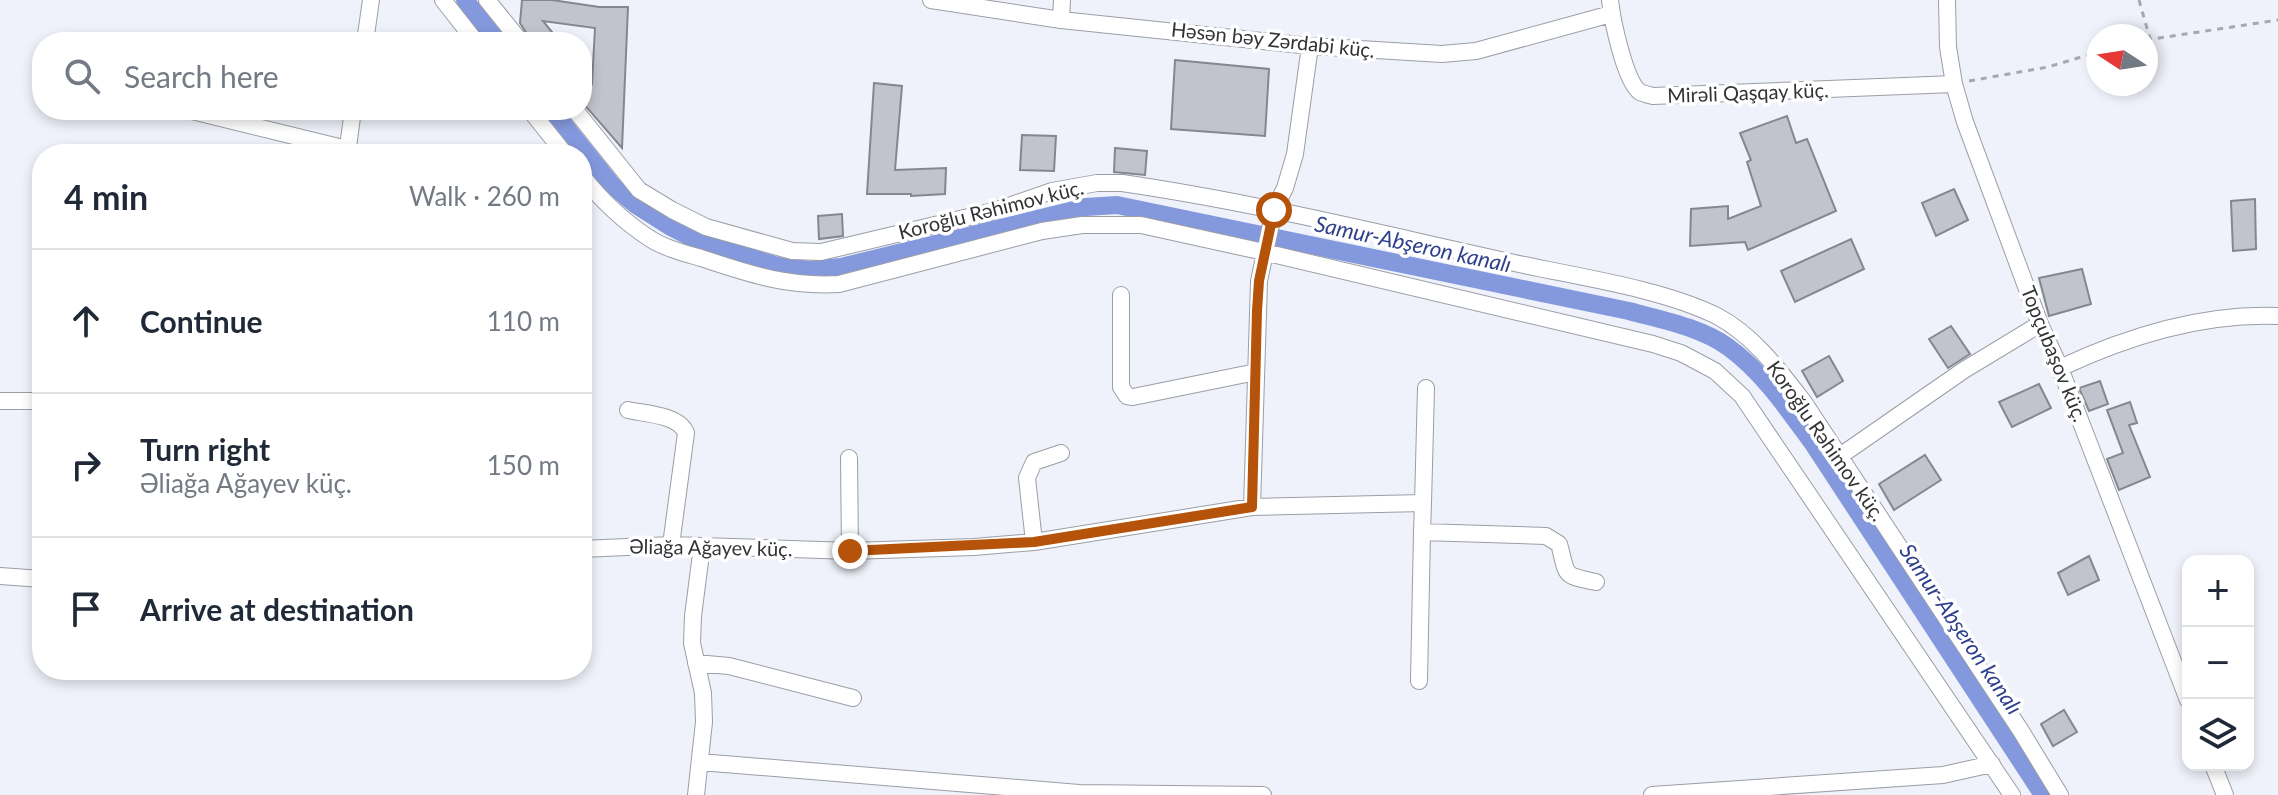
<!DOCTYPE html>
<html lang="en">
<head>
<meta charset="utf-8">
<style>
  body { margin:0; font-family:Lato,sans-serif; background:#f6f6f7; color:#1f2937 }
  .controls { position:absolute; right:24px; bottom:24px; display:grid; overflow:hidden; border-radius:16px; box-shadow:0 4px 12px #0003 }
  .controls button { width:72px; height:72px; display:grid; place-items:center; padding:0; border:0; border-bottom:2px solid #e0e1e3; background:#fff; color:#1f2937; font:40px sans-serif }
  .compass { position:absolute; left:2086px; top:24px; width:72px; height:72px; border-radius:50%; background:#fff; box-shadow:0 4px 12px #0003; rotate:282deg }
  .stop { position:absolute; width:24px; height:24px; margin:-18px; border:6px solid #b45309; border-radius:50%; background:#fff }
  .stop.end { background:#b45309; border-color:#fff; box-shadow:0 2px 8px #0008 }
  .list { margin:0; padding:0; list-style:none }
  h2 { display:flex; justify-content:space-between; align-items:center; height:104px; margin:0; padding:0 32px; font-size:34px }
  h2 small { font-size:26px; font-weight:400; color:#747a83 }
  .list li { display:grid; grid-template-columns:52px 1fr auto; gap:24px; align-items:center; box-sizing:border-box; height:144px; padding:0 32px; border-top:2px solid #e0e1e3 }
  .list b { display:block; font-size:30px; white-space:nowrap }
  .list p { margin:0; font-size:26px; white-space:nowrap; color:#747a83 }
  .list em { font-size:26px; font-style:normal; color:#747a83 }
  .icon { flex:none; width:44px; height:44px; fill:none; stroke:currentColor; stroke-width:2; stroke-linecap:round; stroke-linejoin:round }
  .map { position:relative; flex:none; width:2278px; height:795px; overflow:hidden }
  .search { position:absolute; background:#fff; box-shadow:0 4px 12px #0003; left:32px; top:32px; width:560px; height:88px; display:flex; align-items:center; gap:20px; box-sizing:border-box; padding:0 28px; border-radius:32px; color:#747a83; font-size:30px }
  .panel { position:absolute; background:#fff; box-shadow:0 4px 12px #0003; left:32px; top:144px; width:560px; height:536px; border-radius:32px }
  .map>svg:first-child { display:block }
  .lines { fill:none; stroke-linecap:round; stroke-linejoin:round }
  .canal { stroke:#8499dd; stroke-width:18 }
  .building { fill:#c1c4cc; stroke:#84878e; stroke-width:2 }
  .minor-casing { stroke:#9b9ea6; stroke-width:18 }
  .path { stroke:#a6a8ae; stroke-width:3; stroke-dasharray:6 6; stroke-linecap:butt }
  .minor { stroke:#fff; stroke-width:16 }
  .route { stroke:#b45309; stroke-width:10 }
  .labels { text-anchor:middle; stroke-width:7; stroke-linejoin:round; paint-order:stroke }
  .street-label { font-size:20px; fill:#323336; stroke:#fff }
  .water-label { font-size:22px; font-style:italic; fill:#2e3f8e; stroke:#fff }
</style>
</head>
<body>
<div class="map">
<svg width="2278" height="795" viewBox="0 0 2278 795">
  <rect width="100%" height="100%" fill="#eff2fa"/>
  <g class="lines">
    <path class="canal" d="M 465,0 L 498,42
      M 552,110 L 612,185 L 636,205 L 669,226 L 700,242 L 778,266 L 810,270 L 841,267 L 1086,207 L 1117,205 L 1629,311 C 1662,320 1700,327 1728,347 C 1763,372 1789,411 1814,445 L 2043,795"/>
  </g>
  <path class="building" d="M 522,0 L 552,0 L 599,7 L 628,7 L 622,148 L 582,102 L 582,70 L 592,83 L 595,28 L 543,21 L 560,42 L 532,42 L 520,23 Z
    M 1175,60 L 1269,69 L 1265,136 L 1171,129 Z
    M 874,83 L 902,86 L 895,170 L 946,168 L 945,194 L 911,196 L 911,194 L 867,194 Z
    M 1787,116 L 1796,143 L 1807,139 L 1836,211 L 1748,250 L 1745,242 L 1690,246 L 1691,209 L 1728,206 L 1728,219 L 1761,206 L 1747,162 L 1751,160 L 1740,133 Z
    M 1022,135 L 1056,136 L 1054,171 L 1020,170 Z
    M 1115,148 L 1147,151 L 1145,175 L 1114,172 Z
    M 1954,189 L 1968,220 L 1936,236 L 1922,203 Z
    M 2255,199 L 2256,249 L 2233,251 L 2231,201 Z
    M 842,214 L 843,236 L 819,239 L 818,216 Z
    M 1851,239 L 1864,269 L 1795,302 L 1781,271 Z
    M 2082,269 L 2091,304 L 2049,316 L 2039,278 Z
    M 1951,326 L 1970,354 L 1948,368 L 1929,339 Z
    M 1829,356 L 1843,381 L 1817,397 L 1802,371 Z
    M 2100,381 L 2108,404 L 2089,411 L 2079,388 Z
    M 2039,384 L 2051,408 L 2012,427 L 1999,402 Z
    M 2130,402 L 2137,423 L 2129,425 L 2150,477 L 2119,490 L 2107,459 L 2123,453 L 2107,410 Z
    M 1925,455 L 1941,480 L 1894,510 L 1879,484 Z
    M 2089,556 L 2099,580 L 2068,595 L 2058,573 Z
    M 2064,710 L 2077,732 L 2053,746 L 2041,724 Z"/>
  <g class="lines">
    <g class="minor-casing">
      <path id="minor" d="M 443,0 L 476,42
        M 487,0 L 521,42
        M 931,0 L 1061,20 L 1310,46 L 1442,54 L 1476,51 L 1611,14
        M 1610,0 C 1612,19 1625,82 1640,92 C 1644,94 1649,95 1653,96 L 1954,84
        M 1947,0 L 1948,47 L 1954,84 L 1965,122 L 2040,324 L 2060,368 L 2188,700
        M 1061,20 L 1062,0
        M 365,42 L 371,0
        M 188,110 L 347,149
        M 530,110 L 565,154
        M 575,110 L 639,190 L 672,210 L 706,227 L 792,251 L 821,252 L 994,211 L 1052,191 L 1097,183 L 1122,183 C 1253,202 1382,234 1510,262 C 1572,276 1661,288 1717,316 C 1753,335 1779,370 1803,401 L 2021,731 L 2060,795
        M 347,154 L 353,110
        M 582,176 C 602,201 623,221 649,238 C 664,248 684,253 701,258 C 750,274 786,287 839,284 L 1042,231 L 1082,225 L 1141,225 L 1264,252 L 1653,344 L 1681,353 L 1715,371 L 1742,396 L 2012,795
        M 1121,295 L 1121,387 L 1127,396 L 1133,397 L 1256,372
        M 2060,368 C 2128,336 2202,313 2278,316
        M 0,401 L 42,401
        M 628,410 C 646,414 679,415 686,433 L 671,545
        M 1840,456 L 1964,370 L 2040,324
        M 849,458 L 850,551
        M 1423,503 L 1426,388
        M 1252,507 L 1259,281 L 1274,210 L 1285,188 L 1295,154 L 1310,46
        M 1034,542 L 1027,478 L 1034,462 L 1061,453
        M 582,549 L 671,545 L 850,551 L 974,547 L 1034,542 L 1252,507 L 1423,503 L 1422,532 L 1546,536 L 1559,544 C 1568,576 1561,575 1596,582
        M 0,576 L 42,579
        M 696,663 L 729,666 L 853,698
        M 1419,681 L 1422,532
        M 700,762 L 1079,793 L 1263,795
        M 2213,765 L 2225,795
        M 696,795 L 704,722 L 703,693 L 692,643 L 693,616 L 702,546
        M 1652,795 L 1943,775 L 1992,764"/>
    </g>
    <path class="path" d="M 2139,0 L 2150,39
      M 2146,40 L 2278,20
      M 1969,81 L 2048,67 L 2098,52"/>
    <use href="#minor" class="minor"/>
  </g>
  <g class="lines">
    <path class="route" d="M 850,551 L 1034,542 L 1252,507 L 1257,311 L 1259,281 L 1274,210"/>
  </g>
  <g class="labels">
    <g class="street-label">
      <text transform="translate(1273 40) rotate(6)" y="7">Həsən bəy Zərdabi küç.</text>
      <text transform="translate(1748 93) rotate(-2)" y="7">Mirəli Qaşqay küç.</text>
      <text transform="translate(991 210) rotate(-14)" y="7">Koroğlu Rəhimov küç.</text>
      <text transform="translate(2054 354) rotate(68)" y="7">Topçubaşov küç.</text>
      <text transform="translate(1826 441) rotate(55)" y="7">Koroğlu Rəhimov küç.</text>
      <text transform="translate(711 548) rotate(1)" y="7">Əliağa Ağayev küç.</text>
    </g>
    <g class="water-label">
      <text transform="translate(1413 244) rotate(12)" y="8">Samur-Abşeron kanalı</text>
      <text transform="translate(1961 629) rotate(56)" y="8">Samur-Abşeron kanalı</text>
    </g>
  </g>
</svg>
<div class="controls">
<button>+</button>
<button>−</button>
<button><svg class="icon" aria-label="layers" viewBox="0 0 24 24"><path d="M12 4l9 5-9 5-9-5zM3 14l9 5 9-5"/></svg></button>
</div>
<svg class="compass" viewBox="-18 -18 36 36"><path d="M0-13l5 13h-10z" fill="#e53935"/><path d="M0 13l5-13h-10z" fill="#747a83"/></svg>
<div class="stop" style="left:1274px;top:210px"></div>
<div class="stop end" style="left:850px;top:551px"></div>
<div class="search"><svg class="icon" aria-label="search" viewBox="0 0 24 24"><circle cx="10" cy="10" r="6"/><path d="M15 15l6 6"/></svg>Search here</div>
<section class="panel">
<h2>4 min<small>Walk · 260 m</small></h2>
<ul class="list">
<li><svg class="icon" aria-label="ahead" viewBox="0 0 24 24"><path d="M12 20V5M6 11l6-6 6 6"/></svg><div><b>Continue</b></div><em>110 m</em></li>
<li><svg class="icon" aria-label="right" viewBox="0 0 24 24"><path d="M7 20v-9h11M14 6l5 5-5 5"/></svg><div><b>Turn right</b><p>Əliağa Ağayev küç.</p></div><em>150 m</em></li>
<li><svg class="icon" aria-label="arrive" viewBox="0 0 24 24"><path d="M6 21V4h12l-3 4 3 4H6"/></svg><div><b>Arrive at destination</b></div></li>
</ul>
</section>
</div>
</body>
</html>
